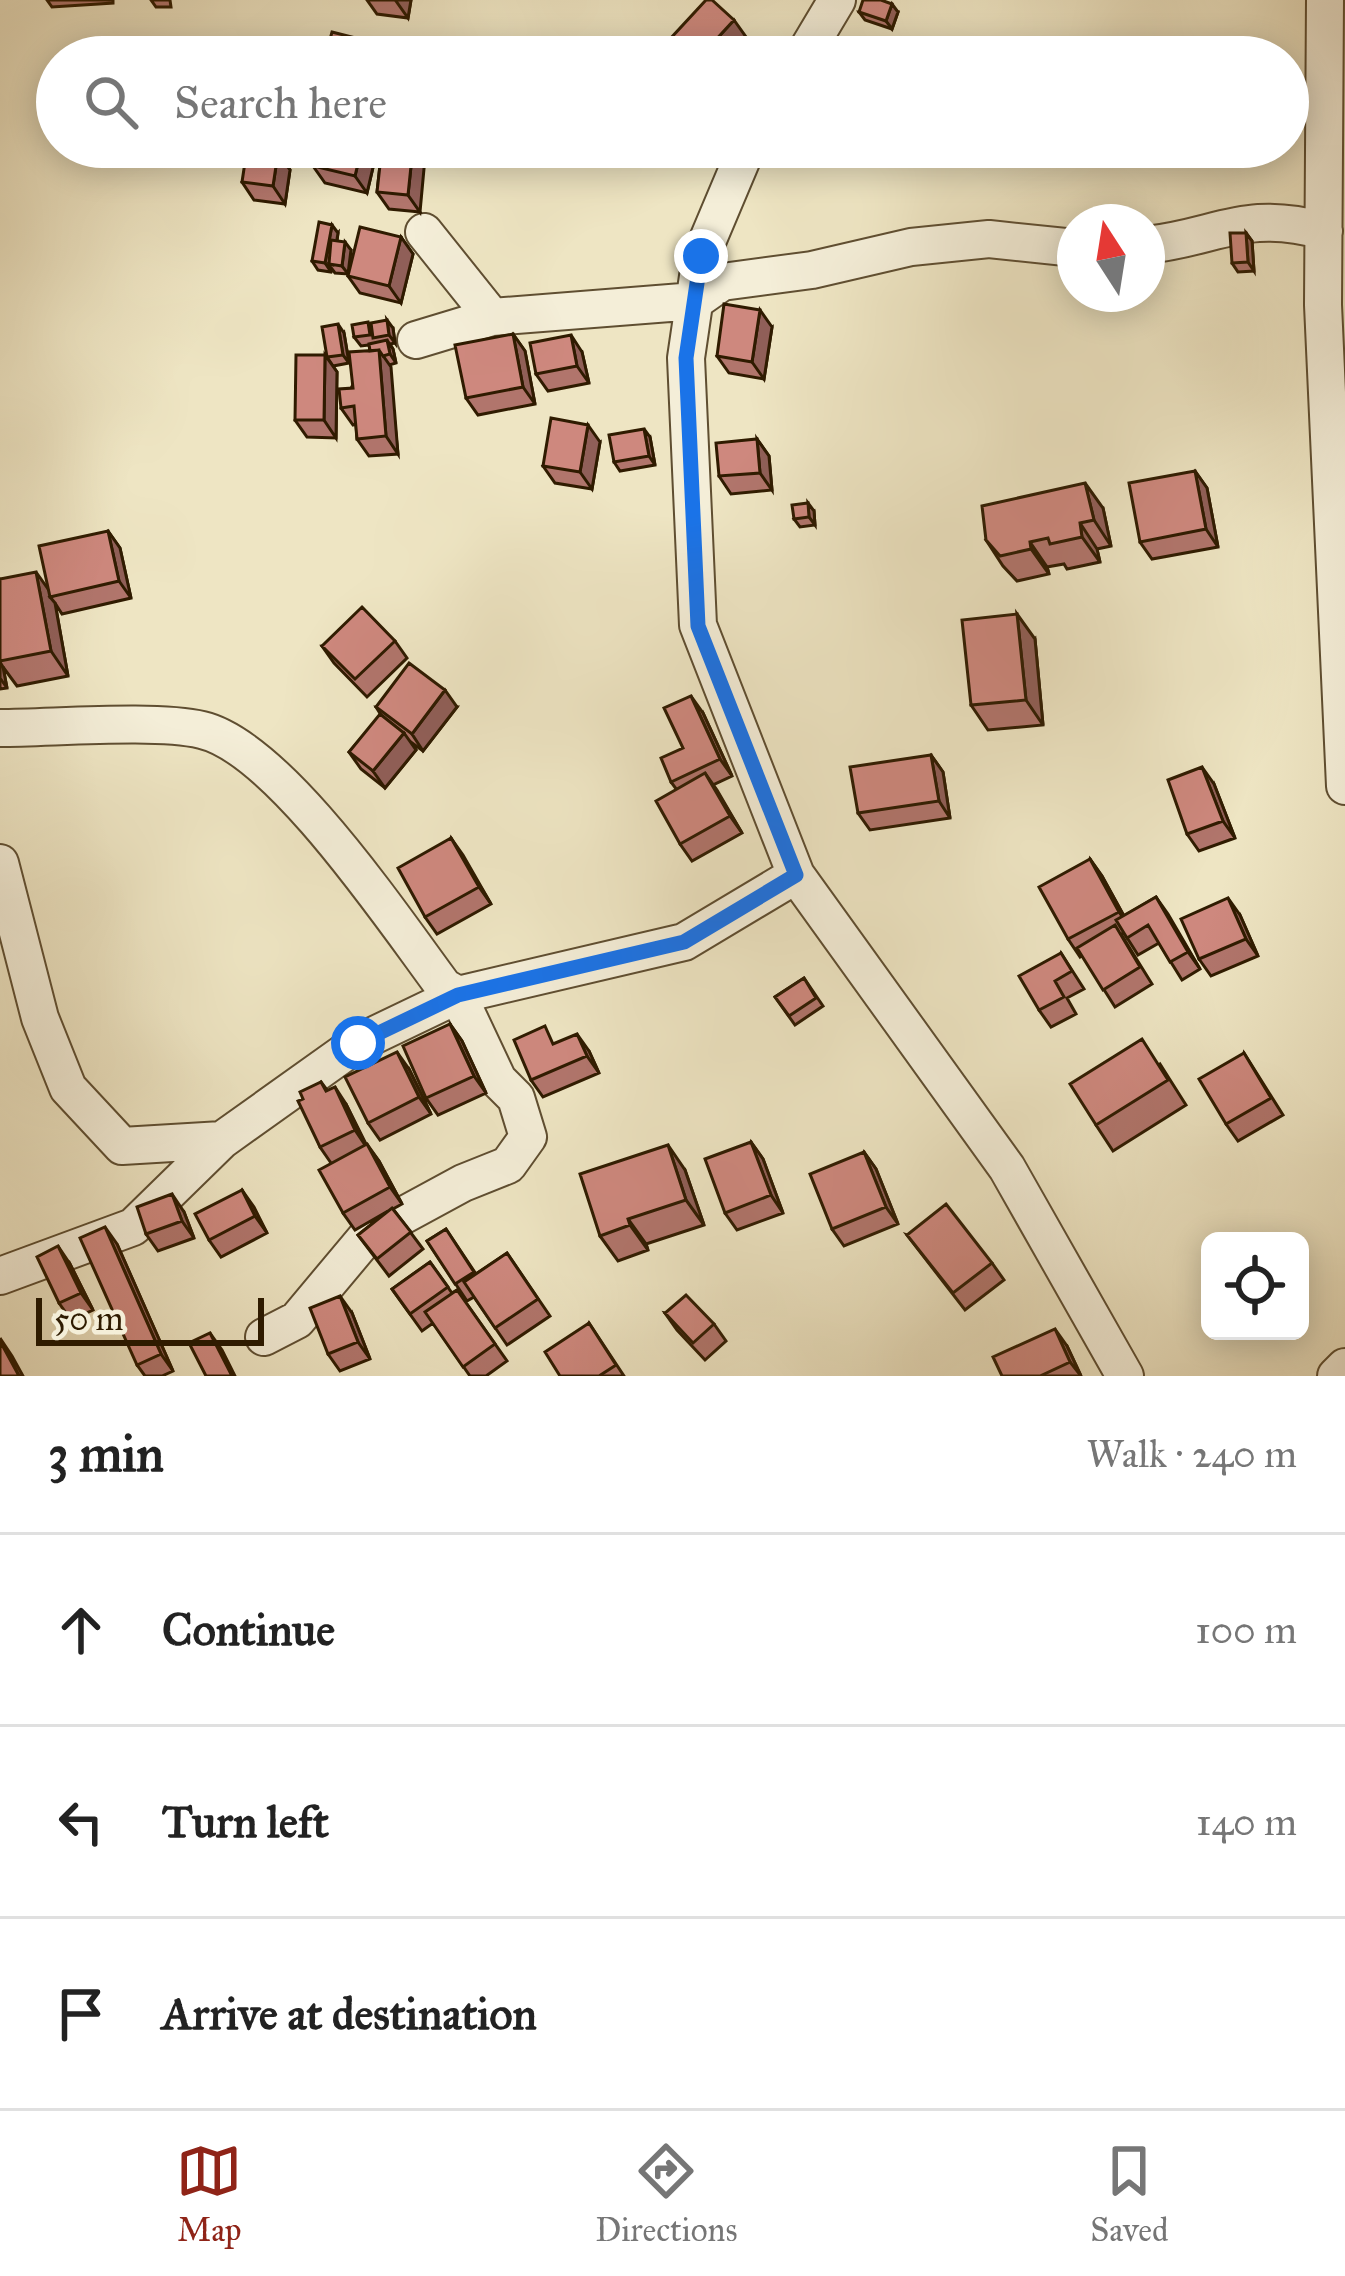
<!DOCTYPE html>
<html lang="en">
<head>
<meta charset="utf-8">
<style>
  body { margin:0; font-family:"IM FELL Great Primer",serif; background:#f2f2f2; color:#222 }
  .controls { position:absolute; right:36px; bottom:36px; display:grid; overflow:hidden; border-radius:18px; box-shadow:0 6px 30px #0003 }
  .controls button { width:108px; height:108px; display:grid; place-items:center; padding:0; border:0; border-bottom:3px solid #e0e0e0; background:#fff; color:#222; font:60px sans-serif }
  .compass { position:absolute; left:1057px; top:204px; width:108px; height:108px; border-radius:50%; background:#fff; box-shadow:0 6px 30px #0003; rotate:348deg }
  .scale { position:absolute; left:36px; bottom:30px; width:228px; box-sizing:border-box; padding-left:12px; border:6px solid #2f1b00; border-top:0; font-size:33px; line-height:42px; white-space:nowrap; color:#2f1b00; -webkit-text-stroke:9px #f4eed8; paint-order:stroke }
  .stop { position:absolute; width:36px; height:36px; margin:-27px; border:9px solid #1a73e8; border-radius:50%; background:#fff }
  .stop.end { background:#1a73e8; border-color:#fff; box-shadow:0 3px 12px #0008 }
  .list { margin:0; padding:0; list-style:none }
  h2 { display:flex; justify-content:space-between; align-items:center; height:156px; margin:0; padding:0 48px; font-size:51px }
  h2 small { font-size:39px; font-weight:400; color:#767676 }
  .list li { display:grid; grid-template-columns:78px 1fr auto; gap:36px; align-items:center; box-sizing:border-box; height:192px; padding:0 48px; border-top:3px solid #e0e0e0 }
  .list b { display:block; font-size:45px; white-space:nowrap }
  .list em { font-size:39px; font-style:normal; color:#767676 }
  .icon { flex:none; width:66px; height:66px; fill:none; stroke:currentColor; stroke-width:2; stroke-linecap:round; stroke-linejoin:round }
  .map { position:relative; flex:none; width:1345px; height:1376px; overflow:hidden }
  .search { position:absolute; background:#fff; box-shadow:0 6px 30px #0003; left:36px; right:36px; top:36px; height:132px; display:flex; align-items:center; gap:30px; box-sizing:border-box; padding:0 42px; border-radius:66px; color:#767676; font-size:45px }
  .sheet { height:732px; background:#fff }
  nav { display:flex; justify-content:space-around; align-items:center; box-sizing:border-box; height:168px; border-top:3px solid #e0e0e0; background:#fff; font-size:33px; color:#767676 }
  nav a { display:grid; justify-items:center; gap:6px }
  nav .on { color:#8f2418 }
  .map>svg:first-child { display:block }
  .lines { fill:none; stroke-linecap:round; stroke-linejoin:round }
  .minor-casing { stroke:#5f4e31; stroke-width:40 }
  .minor { stroke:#f4eed8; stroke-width:36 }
  .wall { fill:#b1756c; stroke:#2f1b00; stroke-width:3 }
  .shaded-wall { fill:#905f58; stroke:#2f1b00; stroke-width:3 }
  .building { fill:#ce887e; stroke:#2f1b00; stroke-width:3 }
  .route { stroke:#1a73e8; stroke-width:15 }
</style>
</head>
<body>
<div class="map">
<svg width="1345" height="1376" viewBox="0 0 1345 1376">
  <rect width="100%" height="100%" fill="#eee5c3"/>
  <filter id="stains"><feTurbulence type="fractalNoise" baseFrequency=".00167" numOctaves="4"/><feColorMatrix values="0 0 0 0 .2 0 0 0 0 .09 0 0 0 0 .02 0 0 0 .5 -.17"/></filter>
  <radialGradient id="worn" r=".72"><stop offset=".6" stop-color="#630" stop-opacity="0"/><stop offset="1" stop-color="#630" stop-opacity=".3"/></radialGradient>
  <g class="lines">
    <g class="minor-casing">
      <path id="minor" d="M 1325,0 L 1323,305 L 1345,786
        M 803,57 L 837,0
        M 747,147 L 701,256 L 686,358 L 698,625 L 796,875 L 1007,1168 L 1125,1376
        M 424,232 L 492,317
        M 1147,245 C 1219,237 1244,209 1324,231
        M 416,340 L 492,317 L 695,301 L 722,282 L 812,270 L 911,247 L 989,239 L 1075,248
        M 0,728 C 52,728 156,719 202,730 C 279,748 394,920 444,987 L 458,995 L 684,942 L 796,875
        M 0,863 L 40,1018 L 68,1088 L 122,1146 L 222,1140
        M 0,1276 L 133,1227 L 222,1140 L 358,1043 L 458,995 L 498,1080 L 516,1098 L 528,1137 L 508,1165 L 463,1183 L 369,1234 L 297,1320 L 264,1337
        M 1336,1376 L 1345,1367"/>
    </g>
    <use href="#minor" class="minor"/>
  </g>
  <path class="wall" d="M 47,0 L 113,0 L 113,3 L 52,7 Z
    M 151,0 L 170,0 L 171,7 L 156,7 Z
    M 367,0 L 411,0 L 408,18 L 377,14 Z
    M 859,12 L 898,12 L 892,29 L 865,20 Z
    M 318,147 L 363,147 L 374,163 L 367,193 L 325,183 L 313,166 Z
    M 382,147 L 420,212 L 389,209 L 377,192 Z
    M 278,153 L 290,170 L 285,204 L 254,200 L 242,182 Z
    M 338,233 L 337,241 L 351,250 L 348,274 L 335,273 L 332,269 L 331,272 L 318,270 L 312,261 Z
    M 1246,233 L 1252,241 L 1254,271 L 1238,272 L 1232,263 Z
    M 401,237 L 413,254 L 401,303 L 360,293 L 348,276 Z
    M 371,327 L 393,328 L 395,343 L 390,344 L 393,349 L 396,363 L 389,365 L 398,454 L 369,456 L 357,439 L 356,424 L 353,425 L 341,408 L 370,351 L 369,345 L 361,346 L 354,337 Z
    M 772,327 L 764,379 L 729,373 L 717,356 Z
    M 344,333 L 349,363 L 333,366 L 327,357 Z
    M 513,334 L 525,351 L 535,404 L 478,415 L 466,398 Z
    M 582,352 L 589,383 L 548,391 L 536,374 Z
    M 325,355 L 337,372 L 336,438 L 307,437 L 295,420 Z
    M 650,437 L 655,465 L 620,471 L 614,462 Z
    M 757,439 L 769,456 L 772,490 L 731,494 L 719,476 Z
    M 600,442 L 592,489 L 555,483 L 543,466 Z
    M 1195,471 L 1207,488 L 1218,547 L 1152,559 L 1140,542 Z
    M 1103,508 L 1111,546 L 1097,549 L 1100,562 L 1067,569 L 1064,564 L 1047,567 L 1049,574 L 1017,581 L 1003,566 L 986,540 Z
    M 814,511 L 815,525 L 800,527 L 794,519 Z
    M 108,531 L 120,548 L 131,598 L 62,614 L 55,603 L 68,676 L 17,686 L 3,667 L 7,688 L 0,689 L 0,579 L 49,591 Z
    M 1035,639 L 1043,725 L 988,730 L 971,705 Z
    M 395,641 L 407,658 L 367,697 L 334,663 L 322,646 Z
    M 376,707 L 457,707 L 423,751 L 408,740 L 416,750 L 385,788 L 361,769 L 349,752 L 381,715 Z
    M 703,713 L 732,776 L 713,785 L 742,833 L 692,861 L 680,844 L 677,790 L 671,782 L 683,748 Z
    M 931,755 L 943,772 L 950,818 L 870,830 L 858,813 Z
    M 1214,784 L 1235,838 L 1199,851 L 1187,834 Z
    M 451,838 L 491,904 L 437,934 L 425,917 Z
    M 1090,859 L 1102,876 L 1124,916 L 1156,897 L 1200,969 L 1182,980 L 1159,943 L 1138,955 L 1124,933 L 1121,934 L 1152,984 L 1115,1007 L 1082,955 L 1080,957 L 1068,939 Z
    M 1240,915 L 1258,956 L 1211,976 L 1199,959 Z
    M 1061,953 L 1084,989 L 1067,998 L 1076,1014 L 1051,1027 L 1039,1010 Z
    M 804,978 L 823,1006 L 795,1025 L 775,997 Z
    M 450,1024 L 462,1041 L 486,1093 L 438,1115 L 426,1098 Z
    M 557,1043 L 589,1051 L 599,1073 L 543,1097 L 531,1080 Z
    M 1244,1053 L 1283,1115 L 1238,1141 L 1226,1124 Z
    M 1160,1064 L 1186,1105 L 1113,1151 L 1096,1125 Z
    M 409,1069 L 431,1114 L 380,1140 L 368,1123 Z
    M 321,1082 L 327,1090 L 346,1104 L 366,1144 L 379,1161 L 402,1204 L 393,1209 L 423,1249 L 389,1276 L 358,1235 L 388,1211 L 355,1230 L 343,1213 L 331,1163 L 320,1147 L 303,1099 Z
    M 751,1142 L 763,1159 L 783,1213 L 737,1230 L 725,1213 Z
    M 864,1152 L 876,1169 L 898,1224 L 844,1246 L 832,1229 Z
    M 685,1170 L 704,1225 L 646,1244 L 648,1250 L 618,1261 L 600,1236 Z
    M 242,1190 L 267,1233 L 221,1257 L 209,1240 Z
    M 184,1212 L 194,1238 L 158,1251 L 146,1234 Z
    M 446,1229 L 476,1274 L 507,1253 L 550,1316 L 507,1345 L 474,1297 L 467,1301 L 427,1241 Z
    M 907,1235 L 992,1263 L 1004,1280 L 965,1310 Z
    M 117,1244 L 173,1371 L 162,1376 L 145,1376 L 137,1365 Z
    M 430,1262 L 452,1293 L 457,1290 L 507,1361 L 486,1376 L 470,1376 L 433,1323 L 422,1331 L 392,1289 Z
    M 70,1264 L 93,1310 L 71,1320 L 59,1303 Z
    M 352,1313 L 370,1359 L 340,1371 L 328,1354 Z
    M 665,1313 L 714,1324 L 726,1341 L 705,1360 L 677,1330 Z
    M 589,1323 L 624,1376 L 560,1376 Z
    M 1067,1346 L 1081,1376 L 1002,1376 Z"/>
  <path class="shaded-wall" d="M 396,0 L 411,0 L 408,18 L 396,1 Z
    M 892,4 L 898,12 L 892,29 L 886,21 Z
    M 734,20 L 746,37 L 728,57 L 700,57 Z
    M 362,147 L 374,163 L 367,193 L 355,176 Z
    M 413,147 L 426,147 L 420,212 L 408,195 Z
    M 278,153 L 290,170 L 285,204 L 273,186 Z
    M 332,225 L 338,233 L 333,265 L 329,264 L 331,272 L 325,263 Z
    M 1246,233 L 1252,241 L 1254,271 L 1248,262 Z
    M 401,237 L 413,254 L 401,303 L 389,286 Z
    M 345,242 L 351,250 L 348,274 L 342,266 Z
    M 760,310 L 772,327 L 764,379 L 752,362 Z
    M 387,320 L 393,328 L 395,343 L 389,335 Z
    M 338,324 L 344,333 L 349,363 L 343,355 Z
    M 513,334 L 525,351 L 535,404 L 523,387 Z
    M 571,335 L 582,352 L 589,383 L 577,366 Z
    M 387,340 L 393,349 L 396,363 L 390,354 Z
    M 379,350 L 391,367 L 398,454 L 386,436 Z
    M 325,355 L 337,372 L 336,438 L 324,420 Z
    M 588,425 L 600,442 L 592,489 L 580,472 Z
    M 644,429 L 650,437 L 655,465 L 649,456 Z
    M 757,439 L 769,456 L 772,490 L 760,473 Z
    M 1195,471 L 1207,488 L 1218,547 L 1206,529 Z
    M 1085,483 L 1103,508 L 1111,546 L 1094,520 Z
    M 808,503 L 814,511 L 815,525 L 809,517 Z
    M 1080,523 L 1097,549 L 1100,562 L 1082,537 Z
    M 108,531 L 120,548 L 131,598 L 119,581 Z
    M 1030,542 L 1047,567 L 1049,574 L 1031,549 Z
    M 36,572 L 53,596 L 50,597 L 55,603 L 68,676 L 51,651 Z
    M 1017,614 L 1035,639 L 1043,725 L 1026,700 Z
    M 0,662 L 3,667 L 7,688 L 0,678 Z
    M 445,690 L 457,707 L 423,751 L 412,734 Z
    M 691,696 L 703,713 L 732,776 L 720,759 Z
    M 404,733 L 416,750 L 385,788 L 373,771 Z
    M 931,755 L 943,772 L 950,818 L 939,801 Z
    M 1202,767 L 1214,784 L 1235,838 L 1223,821 Z
    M 705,773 L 717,790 L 742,833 L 730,816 Z
    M 451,838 L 463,855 L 491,904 L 479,887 Z
    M 1090,859 L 1102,876 L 1131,929 L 1119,912 Z
    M 1156,897 L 1168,914 L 1200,969 L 1188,952 Z
    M 1228,898 L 1240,915 L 1258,956 L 1246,939 Z
    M 450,1024 L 462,1041 L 486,1093 L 474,1076 Z
    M 577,1034 L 589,1051 L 599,1073 L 587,1056 Z
    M 397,1052 L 409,1069 L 431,1114 L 419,1097 Z
    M 335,1087 L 346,1104 L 367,1148 L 355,1130 Z
    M 751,1142 L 763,1159 L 783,1213 L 771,1195 Z
    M 367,1144 L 379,1161 L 402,1204 L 390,1187 Z
    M 668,1145 L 685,1170 L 704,1225 L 686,1200 Z
    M 864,1152 L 876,1169 L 898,1224 L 886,1207 Z
    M 242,1190 L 254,1207 L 267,1233 L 255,1216 Z
    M 172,1194 L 184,1212 L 194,1238 L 182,1221 Z
    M 628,1219 L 646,1244 L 648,1250 L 630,1225 Z
    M 105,1227 L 117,1244 L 173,1371 L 161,1354 Z
    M 58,1246 L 70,1264 L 93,1310 L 81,1293 Z
    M 340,1296 L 352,1313 L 370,1359 L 358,1342 Z
    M 1055,1329 L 1067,1346 L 1081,1376 L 1070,1362 Z
    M 210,1333 L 222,1350 L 235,1376 L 232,1376 Z
    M 0,1338 L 12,1356 L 23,1376 L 19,1376 Z"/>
  <path class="building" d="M 706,0 L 712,0 L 734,20 L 700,57 L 689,57 L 670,39 Z
    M 863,0 L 881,0 L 892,4 L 886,21 L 859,12 Z
    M 332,32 L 407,51 L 405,57 L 325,57 Z
    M 318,147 L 362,147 L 355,176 L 313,166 Z
    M 382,147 L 413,147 L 408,195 L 377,192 Z
    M 247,149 L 278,153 L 273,186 L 242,182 Z
    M 319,222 L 332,225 L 325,263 L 312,261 Z
    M 360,227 L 401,237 L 389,286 L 348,276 Z
    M 1230,233 L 1246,233 L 1248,262 L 1232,263 Z
    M 331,240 L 345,242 L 342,266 L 329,264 Z
    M 724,304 L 760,310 L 752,362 L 717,356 Z
    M 387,320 L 389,335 L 373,338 L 371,323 Z
    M 368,322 L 370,335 L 354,337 L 352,325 Z
    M 338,324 L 343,355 L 327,357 L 322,327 Z
    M 513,334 L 523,387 L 466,398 L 455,345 Z
    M 571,335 L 577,366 L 536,374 L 530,343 Z
    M 387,340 L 390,354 L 383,356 L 379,350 L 370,351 L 369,344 Z
    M 379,350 L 386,436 L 357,439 L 354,406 L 341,408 L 339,389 L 353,388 L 349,352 Z
    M 296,355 L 325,355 L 324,420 L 295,420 Z
    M 551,418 L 588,425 L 580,472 L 543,466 Z
    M 644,429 L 649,456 L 614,462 L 609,435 Z
    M 757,439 L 760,473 L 719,476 L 716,443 Z
    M 1195,471 L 1206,529 L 1140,542 L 1129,483 Z
    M 1085,483 L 1094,520 L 1080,523 L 1082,537 L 1050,544 L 1048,538 L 1030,542 L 1031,549 L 1000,556 L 986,540 L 982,506 Z
    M 808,503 L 809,517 L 794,519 L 792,505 Z
    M 108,531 L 119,581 L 50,597 L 39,546 Z
    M 36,572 L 51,651 L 0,661 L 0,579 Z
    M 362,607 L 395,641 L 355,679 L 322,646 Z
    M 1017,614 L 1026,700 L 971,705 L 962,620 Z
    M 409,663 L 445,690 L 412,734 L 376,707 Z
    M 691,696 L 720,759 L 671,782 L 661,758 L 683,748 L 664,708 Z
    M 380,714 L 404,733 L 373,771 L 349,752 Z
    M 931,755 L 939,801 L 858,813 L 850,767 Z
    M 1202,767 L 1223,821 L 1187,834 L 1168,780 Z
    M 705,773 L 730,816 L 680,844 L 656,801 Z
    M 451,838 L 479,887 L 425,917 L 398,868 Z
    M 1090,859 L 1119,912 L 1068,939 L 1039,887 Z
    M 1156,897 L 1188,952 L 1170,962 L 1148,925 L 1127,938 L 1116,920 Z
    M 1228,898 L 1246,939 L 1199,959 L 1181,919 Z
    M 1115,925 L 1140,967 L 1103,990 L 1077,948 Z
    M 1061,953 L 1072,971 L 1055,981 L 1064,997 L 1039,1010 L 1019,976 Z
    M 804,978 L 816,998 L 789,1016 L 775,997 Z
    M 450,1024 L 474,1076 L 426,1098 L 403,1046 Z
    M 545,1026 L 553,1044 L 577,1034 L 587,1056 L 531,1080 L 514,1040 Z
    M 1142,1039 L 1168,1080 L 1096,1125 L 1070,1084 Z
    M 397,1052 L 419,1097 L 368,1123 L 345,1077 Z
    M 1244,1053 L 1271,1098 L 1226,1124 L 1199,1079 Z
    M 321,1082 L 326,1091 L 335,1087 L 355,1130 L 320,1147 L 298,1101 L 303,1099 L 300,1092 Z
    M 751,1142 L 771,1195 L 725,1213 L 705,1159 Z
    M 367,1144 L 390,1187 L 343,1213 L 319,1170 Z
    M 668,1145 L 686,1200 L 628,1219 L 630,1225 L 600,1236 L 580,1174 Z
    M 864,1152 L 886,1207 L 832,1229 L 810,1174 Z
    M 242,1190 L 255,1216 L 209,1240 L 195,1214 Z
    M 172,1194 L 182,1221 L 146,1234 L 137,1207 Z
    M 946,1204 L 992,1263 L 953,1293 L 907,1235 Z
    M 392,1208 L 411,1232 L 377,1259 L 358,1235 Z
    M 105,1227 L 161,1354 L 137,1365 L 80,1238 Z
    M 446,1229 L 474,1272 L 455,1284 L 427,1241 Z
    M 58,1246 L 81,1293 L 59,1303 L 37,1257 Z
    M 507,1253 L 538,1299 L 495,1328 L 464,1282 Z
    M 430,1262 L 448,1287 L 410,1314 L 392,1289 Z
    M 457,1290 L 495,1344 L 463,1367 L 425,1312 Z
    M 686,1295 L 714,1324 L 693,1343 L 665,1313 Z
    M 340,1296 L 358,1342 L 328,1354 L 310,1308 Z
    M 589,1323 L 616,1365 L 599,1376 L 560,1376 L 545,1352 Z
    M 1055,1329 L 1070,1362 L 1040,1376 L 1002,1376 L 993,1357 Z
    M 210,1333 L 232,1376 L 206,1376 L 189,1343 Z
    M 0,1341 L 19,1376 L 0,1376 Z"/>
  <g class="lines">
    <path class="route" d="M 358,1043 L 458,995 L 684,942 L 796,875 L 698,626 L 686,358 L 701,256"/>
  </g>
  <rect width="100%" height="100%" filter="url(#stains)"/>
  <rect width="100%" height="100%" fill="url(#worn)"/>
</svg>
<div class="controls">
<button><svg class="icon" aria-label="locate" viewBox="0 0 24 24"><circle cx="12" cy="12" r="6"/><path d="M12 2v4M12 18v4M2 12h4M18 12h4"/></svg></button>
</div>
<svg class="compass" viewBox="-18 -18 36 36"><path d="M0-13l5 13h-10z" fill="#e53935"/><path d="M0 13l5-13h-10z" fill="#767676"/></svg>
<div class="scale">50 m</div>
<div class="stop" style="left:358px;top:1043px"></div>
<div class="stop end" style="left:701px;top:256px"></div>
<div class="search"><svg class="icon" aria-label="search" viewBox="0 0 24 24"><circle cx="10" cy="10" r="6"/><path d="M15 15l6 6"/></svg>Search here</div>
</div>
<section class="sheet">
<h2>3 min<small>Walk · 240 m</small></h2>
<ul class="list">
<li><svg class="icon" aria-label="ahead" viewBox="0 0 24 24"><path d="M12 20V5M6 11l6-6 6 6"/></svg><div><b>Continue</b></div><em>100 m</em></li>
<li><svg class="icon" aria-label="left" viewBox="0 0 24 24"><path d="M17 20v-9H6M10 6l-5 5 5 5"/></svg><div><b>Turn left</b></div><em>140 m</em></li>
<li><svg class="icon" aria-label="arrive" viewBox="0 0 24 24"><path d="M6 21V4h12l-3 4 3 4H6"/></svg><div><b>Arrive at destination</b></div></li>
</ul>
</section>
<nav>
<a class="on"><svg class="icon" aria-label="map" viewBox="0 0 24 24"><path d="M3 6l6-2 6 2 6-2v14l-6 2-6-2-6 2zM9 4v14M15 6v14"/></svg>Map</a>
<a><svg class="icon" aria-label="directions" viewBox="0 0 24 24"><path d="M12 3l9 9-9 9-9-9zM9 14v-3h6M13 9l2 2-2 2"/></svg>Directions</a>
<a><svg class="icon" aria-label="saved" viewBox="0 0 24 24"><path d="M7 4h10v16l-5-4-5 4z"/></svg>Saved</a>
</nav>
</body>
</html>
